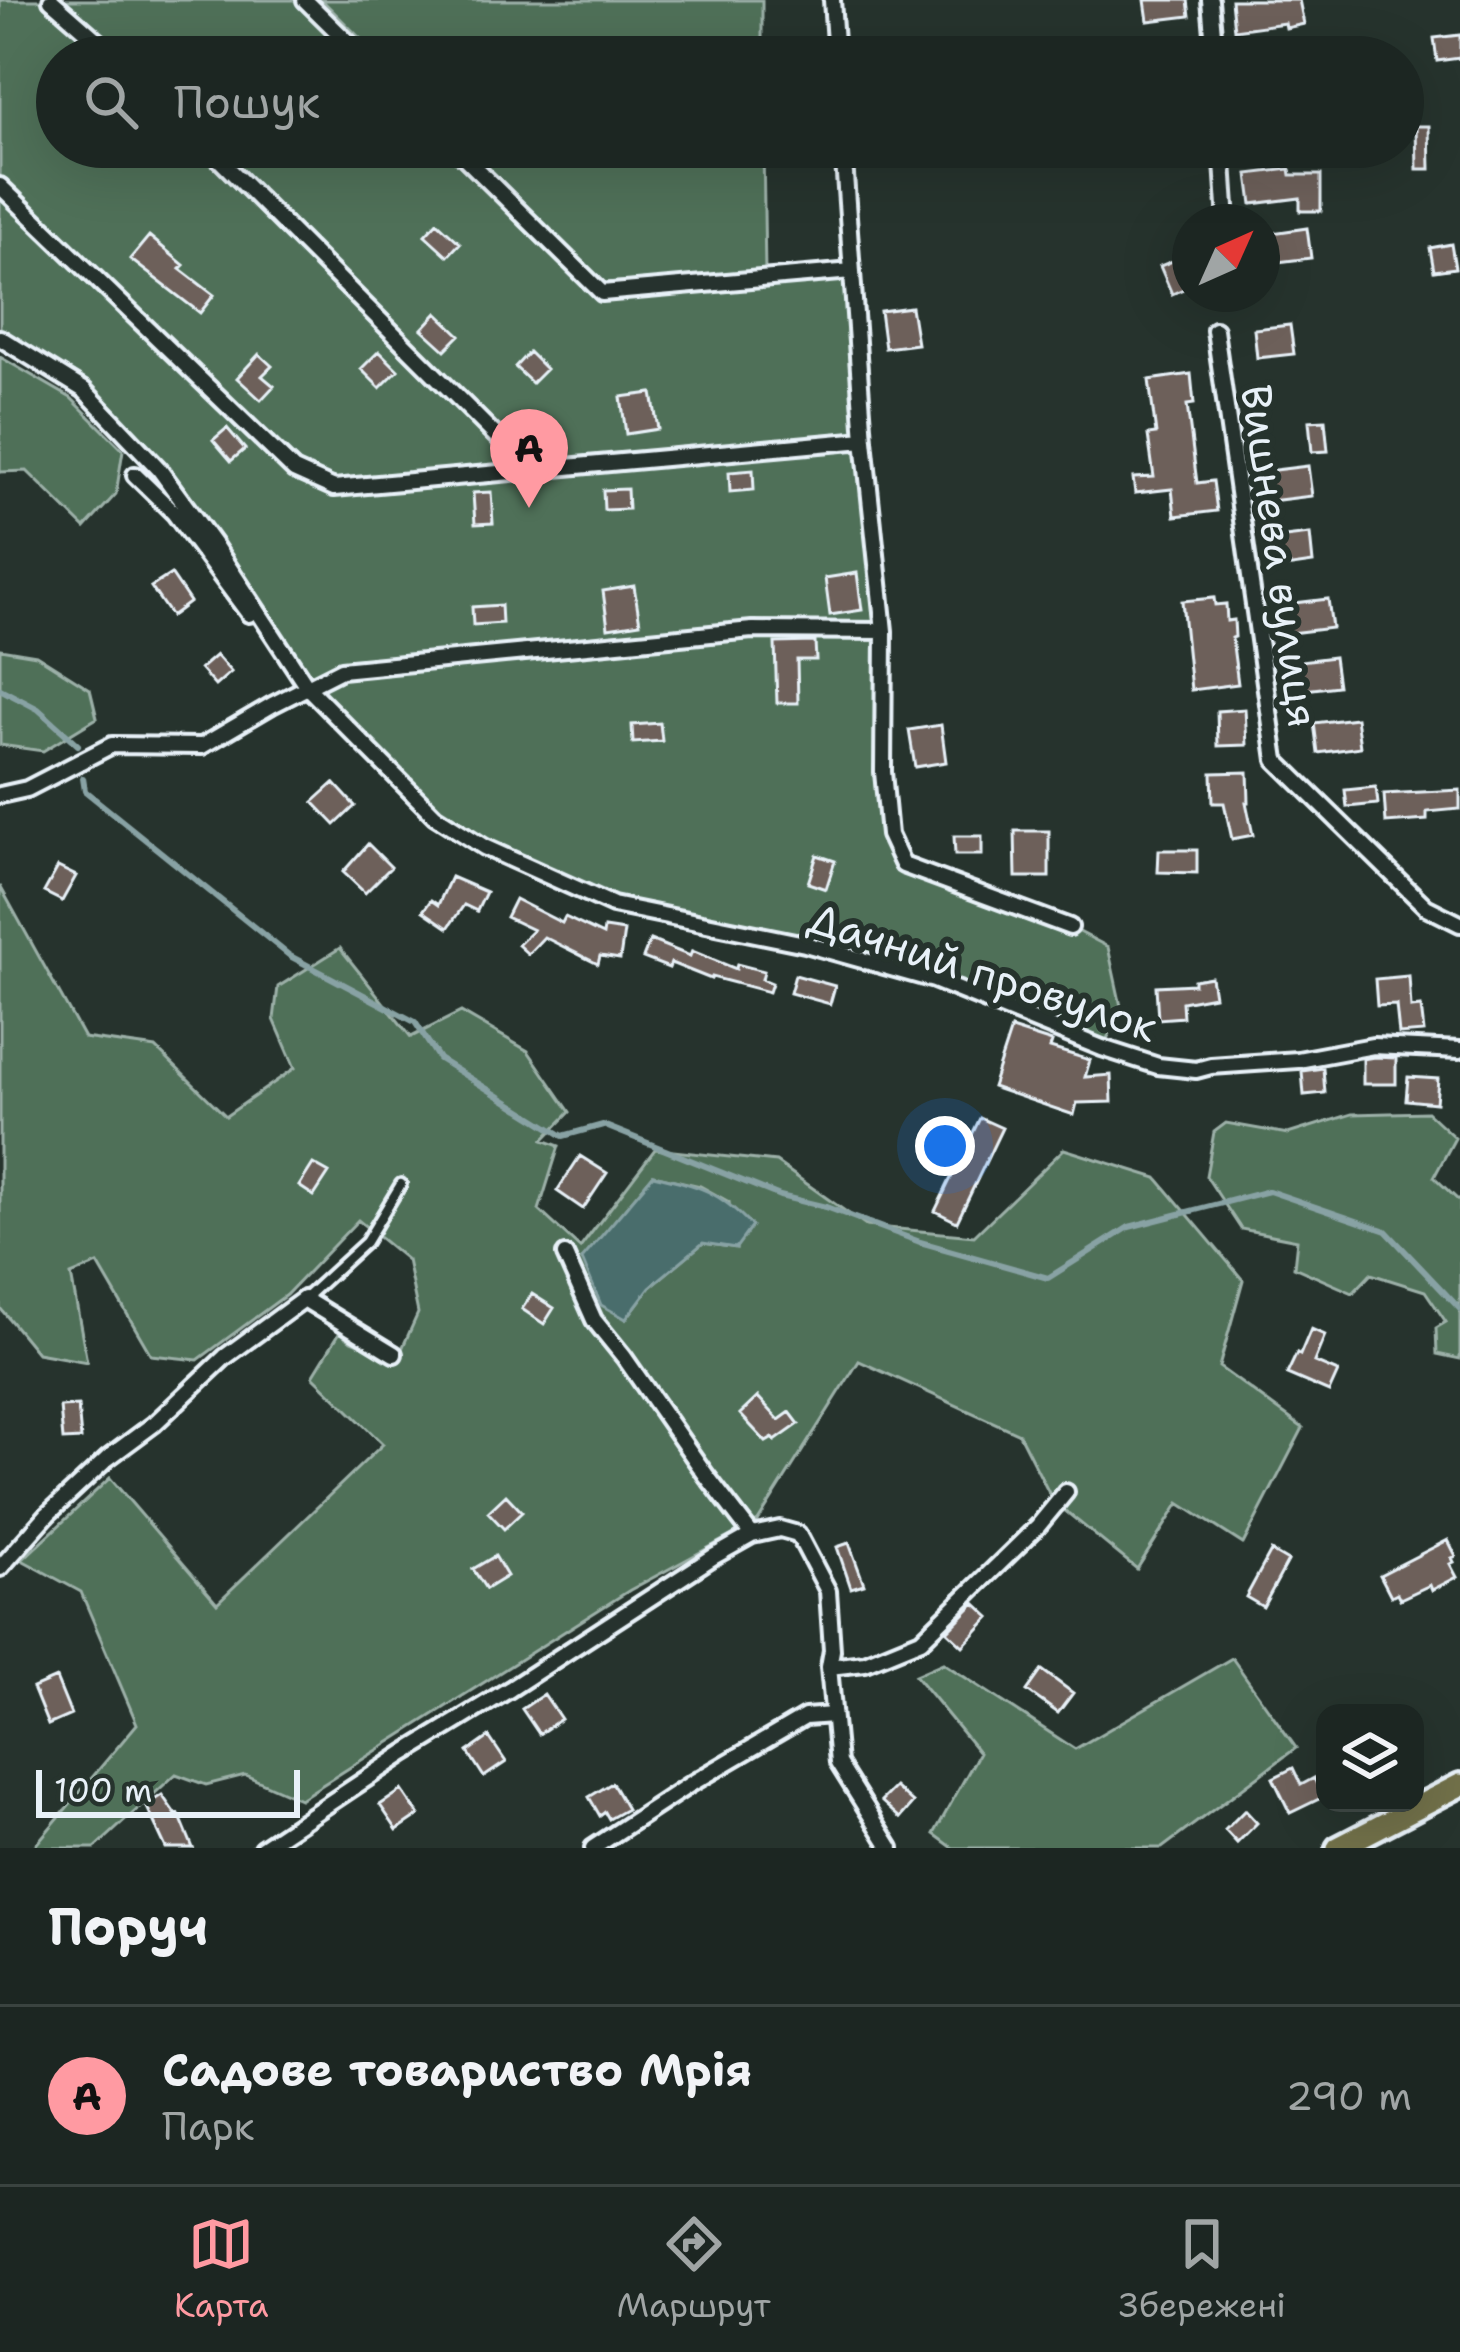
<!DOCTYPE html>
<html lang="uk">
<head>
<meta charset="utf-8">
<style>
  body { margin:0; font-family:"Shantell Sans",sans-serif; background:#252e2a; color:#f1f3f6 }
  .controls { position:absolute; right:36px; bottom:36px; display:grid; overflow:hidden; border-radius:24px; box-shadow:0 12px 48px #0002 }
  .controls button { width:108px; height:108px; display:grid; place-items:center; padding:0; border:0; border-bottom:3px solid #3a4340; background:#1c2622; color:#f1f3f6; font:60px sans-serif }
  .compass { position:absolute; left:1172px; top:204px; width:108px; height:108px; border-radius:50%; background:#1c2622; box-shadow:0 12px 48px #0002; rotate:45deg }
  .scale { position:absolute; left:36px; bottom:30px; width:264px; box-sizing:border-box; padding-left:12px; border:6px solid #e8f1f8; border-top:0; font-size:33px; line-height:42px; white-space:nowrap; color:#e8f1f8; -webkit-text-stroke:9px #26332d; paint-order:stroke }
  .you { position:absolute; left:945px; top:1146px; width:42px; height:42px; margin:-30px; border:9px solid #fff; border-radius:50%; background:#1a73e8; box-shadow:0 0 0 18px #1a73e833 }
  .badge { display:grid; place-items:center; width:78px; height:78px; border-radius:50%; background:#ff9aa2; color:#111; font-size:39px; font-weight:700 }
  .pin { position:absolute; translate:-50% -99px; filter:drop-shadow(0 3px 6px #0008) }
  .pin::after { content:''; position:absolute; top:63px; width:42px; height:36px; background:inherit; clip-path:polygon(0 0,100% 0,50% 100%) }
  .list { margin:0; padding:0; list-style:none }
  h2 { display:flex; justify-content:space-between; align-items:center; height:156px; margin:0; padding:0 48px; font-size:51px }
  h2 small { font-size:39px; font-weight:400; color:#a0a5a5 }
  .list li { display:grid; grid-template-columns:78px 1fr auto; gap:36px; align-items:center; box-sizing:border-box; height:180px; padding:0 48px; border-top:3px solid #3a4340 }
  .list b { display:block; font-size:45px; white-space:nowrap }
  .list p { margin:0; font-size:39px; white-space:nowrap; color:#a0a5a5 }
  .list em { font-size:39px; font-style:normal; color:#a0a5a5 }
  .icon { flex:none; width:66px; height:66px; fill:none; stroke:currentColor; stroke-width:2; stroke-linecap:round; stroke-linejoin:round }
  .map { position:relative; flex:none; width:1460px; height:1848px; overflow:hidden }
  .search { position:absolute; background:#1c2622; box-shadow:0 12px 48px #0002; left:36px; right:36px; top:36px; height:132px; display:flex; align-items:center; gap:30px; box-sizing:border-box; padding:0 42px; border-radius:66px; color:#a0a5a5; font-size:45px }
  .sheet { height:336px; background:#1c2622 }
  nav { display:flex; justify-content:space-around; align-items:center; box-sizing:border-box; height:168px; border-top:3px solid #3a4340; background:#1c2622; font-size:33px; color:#a0a5a5 }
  nav a { display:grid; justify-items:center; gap:6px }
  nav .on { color:#ff9aa2 }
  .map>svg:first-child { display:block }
  .green { fill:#4f6f59; stroke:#9cb0a8; stroke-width:3; fill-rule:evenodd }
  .water { fill:#486d6c; stroke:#88a2a4; stroke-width:3 }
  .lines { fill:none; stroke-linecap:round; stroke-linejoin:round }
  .stream { stroke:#88a2a4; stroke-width:6 }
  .building { fill:#6d605a; stroke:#e8f1f8; stroke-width:3 }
  .service-casing { stroke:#e8f1f8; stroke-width:16 }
  .minor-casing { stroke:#e8f1f8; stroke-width:22 }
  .primary-casing { stroke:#e8f1f8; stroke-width:30 }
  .service { stroke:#26332d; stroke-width:8 }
  .minor { stroke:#26332d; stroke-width:14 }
  .primary { stroke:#71704a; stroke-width:21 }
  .labels { text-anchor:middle; stroke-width:12; stroke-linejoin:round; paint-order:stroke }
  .street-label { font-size:42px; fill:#e8f1f8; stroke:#26332d }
</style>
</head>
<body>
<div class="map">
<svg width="1460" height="1848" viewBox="0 0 1460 1848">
  <rect width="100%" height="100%" fill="#26332d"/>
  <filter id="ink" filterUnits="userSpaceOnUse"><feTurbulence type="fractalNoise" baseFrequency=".00833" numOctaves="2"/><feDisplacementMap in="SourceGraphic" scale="24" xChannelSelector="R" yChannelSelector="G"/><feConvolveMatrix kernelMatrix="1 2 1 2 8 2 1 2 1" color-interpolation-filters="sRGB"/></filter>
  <g filter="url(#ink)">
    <path class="green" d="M 0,0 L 305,0 L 363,57 L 57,57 L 57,147 L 454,147 L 602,293 L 852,271 L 884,631 L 889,835 L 904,865 L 1070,927 L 1108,947 L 1122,1011 L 1102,1048 L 934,980 L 613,905 L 435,816 L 308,688 L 216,546 L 84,390 L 0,338 Z
      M 322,0 L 762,0 L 762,57 L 379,57 Z
      M 468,147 L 763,147 L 765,274 L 602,283 Z
      M 0,357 L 71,398 L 123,450 L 116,494 L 85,528 L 27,471 L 0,472 Z
      M 0,649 L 36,655 L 90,689 L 97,718 L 43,751 L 0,745 Z
      M 0,886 L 84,1038 L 156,1048 L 226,1116 L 295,1068 L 274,1019 L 278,987 L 340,948 L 411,1037 L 461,1012 L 528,1051 L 570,1112 L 543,1140 L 559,1146 L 539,1210 L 580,1248 L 655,1149 L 776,1162 L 866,1226 L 974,1236 L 1064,1149 L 1157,1178 L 1243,1280 L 1219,1367 L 1303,1428 L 1243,1544 L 1179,1503 L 1137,1569 L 1053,1501 L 1019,1434 L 859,1361 L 758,1521 L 630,1590 L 300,1799 L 245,1775 L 206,1785 L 176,1774 L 95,1848 L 33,1848 L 137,1724 L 81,1592 L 22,1560 L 110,1478 L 217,1603 L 383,1444 L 313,1376 L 340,1332 L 351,1341 L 397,1360 L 418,1313 L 407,1260 L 358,1220 L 286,1295 L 198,1360 L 151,1355 L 98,1264 L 71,1275 L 87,1362 L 37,1353 L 0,1308 ZM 653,1175 L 700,1186 L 729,1202 L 736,1248 L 703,1243 L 650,1287 L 626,1319 L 582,1260 Z
      M 1427,1112 L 1455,1138 L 1434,1177 L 1460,1202 L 1460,1359 L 1437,1354 L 1436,1328 L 1446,1322 L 1425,1291 L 1371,1274 L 1353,1293 L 1294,1267 L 1297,1240 L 1241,1229 L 1206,1176 L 1214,1132 L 1226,1123 L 1288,1134 L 1352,1114 Z
      M 1232,1658 L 1296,1748 L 1162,1848 L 953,1848 L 934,1834 L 979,1753 L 915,1675 L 943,1663 L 1075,1749 Z"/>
    <path class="water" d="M 653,1175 C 700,1186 718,1190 752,1226 L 736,1248 L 703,1243 L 650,1287 L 626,1319 L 601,1305 L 582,1259 Z"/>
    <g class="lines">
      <path class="stream" d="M 0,689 L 38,709 L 78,745
        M 83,778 L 85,791 L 290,956 L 415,1022 L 439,1059 L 563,1136 L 603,1125 L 780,1196 L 826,1207 L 920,1242 L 1048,1278 L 1129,1227 L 1269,1191 L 1386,1231 L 1460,1309"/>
    </g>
    <path class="building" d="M 1145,0 L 1188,0 L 1190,16 L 1148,21 Z
      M 1231,0 L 1299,0 L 1304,24 L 1286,28 L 1285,23 L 1234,30 Z
      M 1460,35 L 1460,58 L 1437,61 L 1434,38 Z
      M 1416,126 L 1429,126 L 1430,169 L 1417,169 Z
      M 1145,147 L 1206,147 L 1206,156 L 1147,164 Z
      M 1290,169 L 1291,175 L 1321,175 L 1321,211 L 1300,211 L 1300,198 L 1252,204 L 1248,174 Z
      M 437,222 L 460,243 L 448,256 L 425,235 Z
      M 1307,228 L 1311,258 L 1269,263 L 1265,234 Z
      M 149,236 L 184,265 L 180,269 L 214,295 L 200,313 L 130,259 Z
      M 1451,244 L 1455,268 L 1434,271 L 1430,248 Z
      M 1190,254 L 1190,286 L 1172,294 L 1160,266 Z
      M 911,307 L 917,344 L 885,348 L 880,311 Z
      M 437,313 L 460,335 L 445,350 L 422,329 Z
      M 1290,325 L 1294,354 L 1257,358 L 1254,329 Z
      M 379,351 L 398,370 L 380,388 L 361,369 Z
      M 529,352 L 546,369 L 532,383 L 515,367 Z
      M 259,354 L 272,366 L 262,376 L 274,386 L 261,400 L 237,378 Z
      M 1191,374 L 1194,404 L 1187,405 L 1197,483 L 1213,481 L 1217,511 L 1175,516 L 1172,489 L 1135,493 L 1133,478 L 1154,477 L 1148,435 L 1156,434 L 1149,380 Z
      M 652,393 L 658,429 L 626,434 L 621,397 Z
      M 1325,420 L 1328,451 L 1312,452 L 1309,421 Z
      M 227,428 L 245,449 L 231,461 L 213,440 Z
      M 1308,466 L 1312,496 L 1270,501 L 1266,471 Z
      M 753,470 L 754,490 L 730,492 L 729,472 Z
      M 627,489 L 628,509 L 604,510 L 603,490 Z
      M 491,492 L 493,523 L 475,524 L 473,493 Z
      M 1310,534 L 1313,563 L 1271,569 L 1268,539 Z
      M 857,573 L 862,610 L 830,615 L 825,578 Z
      M 171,574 L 190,602 L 171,616 L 151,587 Z
      M 634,586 L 640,623 L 608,628 L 603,591 Z
      M 1214,598 L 1215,605 L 1226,604 L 1227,621 L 1234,620 L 1235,637 L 1232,638 L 1238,684 L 1191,690 L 1182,601 Z
      M 1328,599 L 1332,628 L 1290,633 L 1286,604 Z
      M 501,605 L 502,623 L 473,625 L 472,607 Z
      M 815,642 L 816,660 L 797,660 L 798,703 L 777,703 L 775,643 Z
      M 216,655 L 231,672 L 215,686 L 200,669 Z
      M 1334,657 L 1338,686 L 1296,691 L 1292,662 Z
      M 1245,709 L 1247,745 L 1218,746 L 1217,711 Z
      M 1356,718 L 1360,747 L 1318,753 L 1314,723 Z
      M 660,723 L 662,741 L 633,743 L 632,725 Z
      M 941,725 L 946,762 L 915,767 L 909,730 Z
      M 1248,772 L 1249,802 L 1246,802 L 1253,835 L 1232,839 L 1224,803 L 1213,803 L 1212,773 Z
      M 334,783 L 355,806 L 335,825 L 313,802 Z
      M 1376,787 L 1378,804 L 1347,807 L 1345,790 Z
      M 1460,790 L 1460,809 L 1427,812 L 1427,820 L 1386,823 L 1384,794 Z
      M 1015,831 L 1049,831 L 1049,877 L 1016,877 Z
      M 954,836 L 982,836 L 982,855 L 955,855 Z
      M 368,844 L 391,867 L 365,893 L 343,872 Z
      M 1159,850 L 1197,850 L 1197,873 L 1158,872 Z
      M 817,855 L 835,861 L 826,889 L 808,883 Z
      M 58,867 L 76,876 L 62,901 L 44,892 Z
      M 451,877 L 486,892 L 477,911 L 464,905 L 448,928 L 423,911 L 431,900 L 438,905 Z
      M 515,899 L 562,923 L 565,917 L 603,935 L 604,928 L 624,931 L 620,959 L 600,956 L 598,964 L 544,937 L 528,954 L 518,945 L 533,930 L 506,917 Z
      M 650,940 L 690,956 L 692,951 L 736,969 L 737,964 L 764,971 L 762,979 L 772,983 L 769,992 L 712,977 L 711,979 L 671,963 L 669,968 L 643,958 Z
      M 795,975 L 835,986 L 830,1004 L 790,993 Z
      M 1409,976 L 1411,1008 L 1421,1007 L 1424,1032 L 1399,1034 L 1396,1005 L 1377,1006 L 1375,979 Z
      M 1211,977 L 1214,996 L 1182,1002 L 1183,1017 L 1158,1019 L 1156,986 L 1194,984 L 1194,980 Z
      M 1011,1029 L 1052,1042 L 1050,1048 L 1090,1060 L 1085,1077 L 1111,1075 L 1112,1102 L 1077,1103 L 1074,1115 L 992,1087 Z
      M 1374,1057 L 1396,1058 L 1396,1084 L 1363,1084 L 1363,1059 Z
      M 1323,1068 L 1325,1093 L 1304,1095 L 1302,1071 Z
      M 1408,1077 L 1438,1079 L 1436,1103 L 1406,1100 Z
      M 980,1118 L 1002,1128 L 957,1222 L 935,1211 Z
      M 580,1156 L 607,1173 L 583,1209 L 557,1191 Z
      M 313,1164 L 329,1173 L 314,1196 L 299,1186 Z
      M 532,1294 L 554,1308 L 544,1324 L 522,1309 Z
      M 1311,1329 L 1325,1335 L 1314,1362 L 1338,1372 L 1329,1392 L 1287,1374 L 1297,1353 L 1300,1355 Z
      M 758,1397 L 779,1420 L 790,1412 L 799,1424 L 775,1441 L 773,1438 L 766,1442 L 740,1414 Z
      M 78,1406 L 81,1439 L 63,1440 L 60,1407 Z
      M 506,1495 L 522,1512 L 504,1529 L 488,1512 Z
      M 1448,1540 L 1456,1556 L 1452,1558 L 1454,1562 L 1450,1564 L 1457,1577 L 1432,1590 L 1430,1585 L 1400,1599 L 1397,1593 L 1391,1596 L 1380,1575 Z
      M 849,1543 L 864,1584 L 851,1588 L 837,1547 Z
      M 1271,1551 L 1288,1561 L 1263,1607 L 1246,1597 Z
      M 495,1556 L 507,1576 L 486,1589 L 473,1569 Z
      M 975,1603 L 990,1617 L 963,1646 L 947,1631 Z
      M 1042,1670 L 1073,1693 L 1058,1713 L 1027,1691 Z
      M 56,1678 L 71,1715 L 48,1725 L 33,1688 Z
      M 544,1694 L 561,1719 L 539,1734 L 522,1709 Z
      M 489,1737 L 506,1762 L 484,1777 L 468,1752 Z
      M 1293,1768 L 1301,1785 L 1314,1778 L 1323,1797 L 1290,1813 L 1273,1778 Z
      M 612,1783 L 627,1809 L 609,1819 L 605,1812 L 600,1816 L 589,1797 Z
      M 895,1787 L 913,1803 L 900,1818 L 881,1801 Z
      M 402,1790 L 419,1815 L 397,1830 L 380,1805 Z
      M 162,1795 L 176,1815 L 179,1814 L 193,1848 L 166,1848 L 146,1805 Z
      M 1245,1810 L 1257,1823 L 1237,1843 L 1225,1830 Z"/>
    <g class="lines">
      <g class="service-casing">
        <path id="service" d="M 304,1299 L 366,1242 L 401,1184"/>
      </g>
      <g class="minor-casing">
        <path id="minor" d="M 51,0 L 116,57
          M 305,0 L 363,57
          M 832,0 L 836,57
          M 1210,0 L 1215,57
          M 207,147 L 532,472
          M 454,147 L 602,293 L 852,271
          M 843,147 L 864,440 L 884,631 L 883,772 L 889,835 L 903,865 L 1070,927
          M 1222,147 L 1227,222
          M 0,186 L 294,470 L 334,488 L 864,440
          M 1215,330 L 1276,760 L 1426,907 L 1460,924
          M 0,338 L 84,390 L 159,469 L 215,546 L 308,688 L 435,816 L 484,847 L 613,905 L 805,944 L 934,980 L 1102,1048 L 1158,1066 L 1196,1070 L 1211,1066 L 1298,1060 L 1373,1046 L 1460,1050
          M 135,475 L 174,513 L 249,614
          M 0,795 L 27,789 L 112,745 L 202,746 L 272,705 L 341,670 L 752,630 L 884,631
          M 565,1255 L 594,1320 L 624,1357 L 706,1475 L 752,1535
          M 0,1568 L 48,1514 L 108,1458 L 154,1424 L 225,1357 L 304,1299 L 394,1354
          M 829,1667 L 865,1663 L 921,1640 L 1038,1526 L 1066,1492
          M 262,1848 L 405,1753 L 510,1689 L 713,1557 L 752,1535 L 780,1529 L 798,1534 L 828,1591 L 832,1650 L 829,1667 L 838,1763 L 891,1848
          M 593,1848 L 689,1785 L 805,1717 L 833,1715"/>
      </g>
      <g class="primary-casing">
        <path id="primary" d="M 1338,1848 L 1460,1785"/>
      </g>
      <use href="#service" class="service"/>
      <use href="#minor" class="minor"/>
      <use href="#primary" class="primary"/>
    </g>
  </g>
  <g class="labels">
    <g class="street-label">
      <text transform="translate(1280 556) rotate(82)" y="15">Вишнева вулиця</text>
      <text transform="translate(983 972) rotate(18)" y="15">Дачний провулок</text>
    </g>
  </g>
</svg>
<div class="controls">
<button><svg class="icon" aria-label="layers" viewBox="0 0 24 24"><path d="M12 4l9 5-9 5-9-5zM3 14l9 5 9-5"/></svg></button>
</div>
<svg class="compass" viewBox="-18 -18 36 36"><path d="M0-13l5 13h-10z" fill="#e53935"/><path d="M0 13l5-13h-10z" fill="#a0a5a5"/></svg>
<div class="scale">100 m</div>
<div class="you"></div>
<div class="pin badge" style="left:529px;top:508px">A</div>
<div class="search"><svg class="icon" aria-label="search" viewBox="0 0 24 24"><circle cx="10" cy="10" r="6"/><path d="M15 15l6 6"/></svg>Пошук</div>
</div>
<section class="sheet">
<h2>Поруч<small></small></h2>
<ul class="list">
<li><span class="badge">A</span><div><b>Садове товариство Мрія</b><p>Парк</p></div><em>290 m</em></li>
</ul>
</section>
<nav>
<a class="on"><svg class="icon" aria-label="map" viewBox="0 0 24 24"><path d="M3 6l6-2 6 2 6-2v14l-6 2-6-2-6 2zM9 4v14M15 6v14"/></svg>Карта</a>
<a><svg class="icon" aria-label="directions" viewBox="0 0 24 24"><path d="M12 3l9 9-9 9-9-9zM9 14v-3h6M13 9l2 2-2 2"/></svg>Маршрут</a>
<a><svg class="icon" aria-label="saved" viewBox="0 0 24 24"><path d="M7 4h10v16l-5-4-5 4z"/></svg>Збережені</a>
</nav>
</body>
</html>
